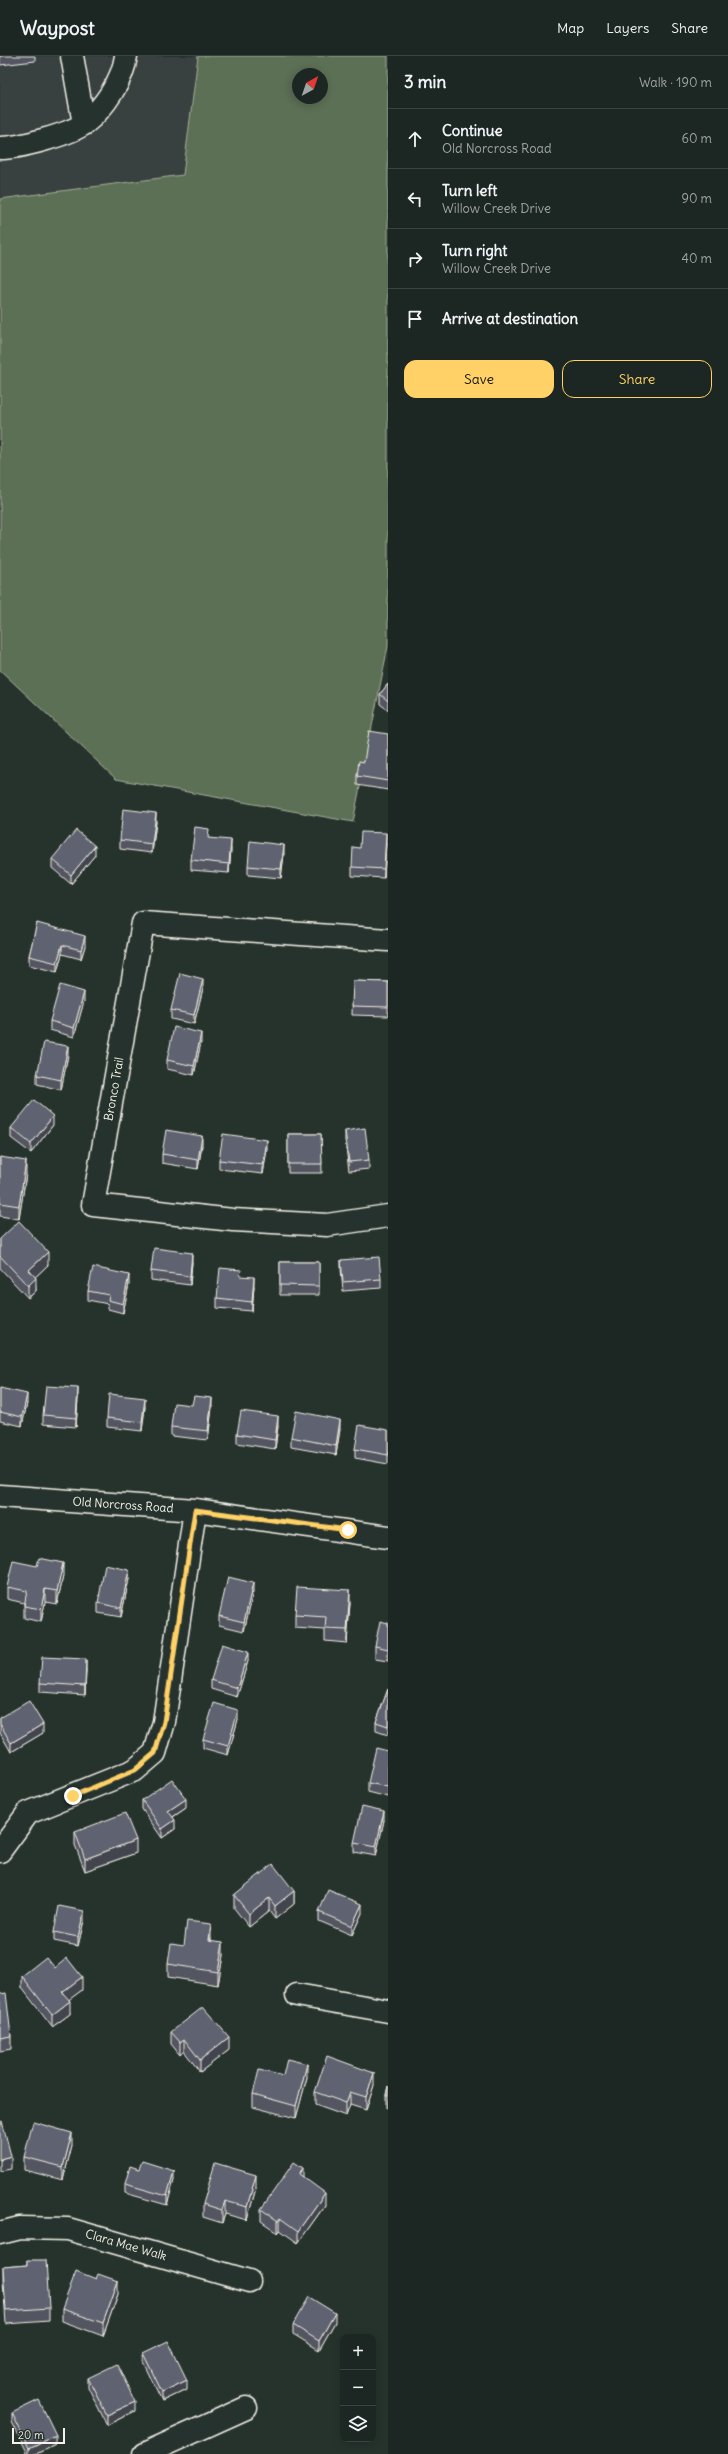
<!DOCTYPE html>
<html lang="en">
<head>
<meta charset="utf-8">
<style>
  body { margin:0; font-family:Delius,sans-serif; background:#29322f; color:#f1f3f6 }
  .controls { position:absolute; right:12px; bottom:12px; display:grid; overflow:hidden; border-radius:8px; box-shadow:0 2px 10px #0003 }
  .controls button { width:36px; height:36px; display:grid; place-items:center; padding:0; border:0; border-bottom:1px solid #3a4340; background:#1c2622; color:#f1f3f6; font:20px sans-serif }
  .compass { position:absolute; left:292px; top:12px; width:36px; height:36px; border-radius:50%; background:#1c2622; box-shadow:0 2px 10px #0003; rotate:40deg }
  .scale { position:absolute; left:12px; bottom:10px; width:53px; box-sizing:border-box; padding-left:4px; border:2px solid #f4f1e8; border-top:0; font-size:11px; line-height:14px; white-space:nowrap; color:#f4f1e8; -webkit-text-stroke:3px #26332d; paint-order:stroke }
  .stop { position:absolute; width:12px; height:12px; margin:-9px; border:3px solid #ffd166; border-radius:50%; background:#fff }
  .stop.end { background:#ffd166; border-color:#fff; box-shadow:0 1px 4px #0008 }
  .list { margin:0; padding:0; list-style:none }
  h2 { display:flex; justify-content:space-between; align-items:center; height:52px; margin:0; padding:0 16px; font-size:17px }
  h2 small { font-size:13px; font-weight:400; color:#a0a5a5 }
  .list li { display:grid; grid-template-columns:26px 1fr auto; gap:12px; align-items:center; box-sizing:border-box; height:60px; padding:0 16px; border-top:1px solid #3a4340 }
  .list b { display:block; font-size:15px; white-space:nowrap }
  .list p { margin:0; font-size:13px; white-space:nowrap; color:#a0a5a5 }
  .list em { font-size:13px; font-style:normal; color:#a0a5a5 }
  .actions { display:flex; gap:8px; padding:12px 16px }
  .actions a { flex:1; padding:9px 0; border:1px solid #ffd166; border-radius:12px; text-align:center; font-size:14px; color:#ffd166 }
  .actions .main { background:#ffd166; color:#111 }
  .icon { flex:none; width:22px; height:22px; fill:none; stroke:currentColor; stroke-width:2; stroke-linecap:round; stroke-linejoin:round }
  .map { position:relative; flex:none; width:388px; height:2398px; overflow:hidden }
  header { display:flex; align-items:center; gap:24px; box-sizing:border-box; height:56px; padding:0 20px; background:#1c2622; border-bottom:1px solid #3a4340 }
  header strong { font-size:19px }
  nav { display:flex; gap:22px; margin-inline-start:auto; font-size:14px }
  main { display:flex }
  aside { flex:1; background:#1c2622 }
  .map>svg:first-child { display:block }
  .built { fill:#374141 }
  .green { fill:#5c7054; stroke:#a8b09e; fill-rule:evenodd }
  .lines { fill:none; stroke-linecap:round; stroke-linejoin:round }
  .minor-casing { stroke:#f4f1e8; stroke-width:25 }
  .minor { stroke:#26332d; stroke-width:22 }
  .wall { fill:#525460; stroke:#f4f1e8 }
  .shaded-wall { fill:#42454e; stroke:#f4f1e8 }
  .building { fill:#5f6270; stroke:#f4f1e8 }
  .route { stroke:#ffd166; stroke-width:5 }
  .labels { text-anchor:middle; stroke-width:3.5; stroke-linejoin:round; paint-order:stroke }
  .street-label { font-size:12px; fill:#f4f1e8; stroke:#26332d }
</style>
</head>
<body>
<header>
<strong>Waypost</strong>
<nav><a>Map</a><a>Layers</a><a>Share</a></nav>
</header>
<main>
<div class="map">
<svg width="388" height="2398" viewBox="0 0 388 2398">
  <rect width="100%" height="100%" fill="#26332d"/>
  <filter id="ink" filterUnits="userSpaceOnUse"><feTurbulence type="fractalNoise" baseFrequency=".025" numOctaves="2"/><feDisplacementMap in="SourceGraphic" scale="8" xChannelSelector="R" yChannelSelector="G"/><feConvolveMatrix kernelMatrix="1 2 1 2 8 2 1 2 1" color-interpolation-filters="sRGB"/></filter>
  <g filter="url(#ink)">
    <path class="built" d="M 0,0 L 198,0 L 183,119 L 0,143 Z"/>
    <path class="green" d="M 198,0 L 388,0 L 388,590 L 353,766 L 116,723 L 0,614 L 0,143 L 183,119 ZM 298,18 L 322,18 L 322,42 L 298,42 Z"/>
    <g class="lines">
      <g class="minor-casing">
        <path id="minor" d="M 72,0 L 84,68
          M 0,92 C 19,92 71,78 85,67 C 104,52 123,24 126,0
          M 388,884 L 143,867 L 93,1149 L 233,1164 L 327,1169 L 388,1160
          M 0,1440 L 195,1454 L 388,1481
          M 0,1795 L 28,1757 L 135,1714 L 155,1697 L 164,1666 L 195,1454
          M 297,1939 L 388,1955
          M 0,2177 L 20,2172 L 68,2173 L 249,2225
          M 144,2398 L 246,2352"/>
      </g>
      <use href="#minor" class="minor"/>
    </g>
    <path class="wall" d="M 0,0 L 35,0 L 35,5 L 0,9 Z
      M 388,628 L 388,654 L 380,648 L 380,638 Z
      M 388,678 L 388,734 L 357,729 L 357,720 L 364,706 Z
      M 156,766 L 152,797 L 120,793 L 120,784 Z
      M 209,782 L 231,793 L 229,817 L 191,814 L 191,804 Z
      M 386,787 L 384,822 L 352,820 L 352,811 Z
      M 284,798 L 281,822 L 248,819 L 248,810 Z
      M 95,799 L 71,828 L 52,812 L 52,803 Z
      M 37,867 L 85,890 L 81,903 L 62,898 L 57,916 L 29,909 L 29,900 Z
      M 353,925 L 388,926 L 388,960 L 352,959 Z
      M 203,932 L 194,968 L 171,963 L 171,954 Z
      M 84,945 L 74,981 L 50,974 L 50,965 Z
      M 201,986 L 194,1019 L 167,1013 L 167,1004 Z
      M 68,999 L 61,1034 L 37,1028 L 37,1019 Z
      M 53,1069 L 31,1097 L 11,1082 L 11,1072 Z
      M 345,1075 L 369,1104 L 369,1113 L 349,1115 L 345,1084 Z
      M 288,1078 L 321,1078 L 322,1117 L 288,1117 Z
      M 202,1089 L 198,1113 L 162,1107 L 162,1098 Z
      M 267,1093 L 263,1118 L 219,1113 L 219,1104 Z
      M 0,1101 L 26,1118 L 19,1163 L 0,1160 Z
      M 0,1183 L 48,1209 L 35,1221 L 36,1235 L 28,1242 L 0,1212 Z
      M 341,1204 L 381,1223 L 381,1232 L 343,1235 L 341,1213 Z
      M 192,1206 L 190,1229 L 151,1224 L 151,1215 Z
      M 280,1206 L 319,1206 L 319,1239 L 280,1239 Z
      M 241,1220 L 254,1230 L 252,1255 L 217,1252 L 217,1242 Z
      M 129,1228 L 123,1257 L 108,1253 L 108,1248 L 88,1244 L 88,1235 Z
      M 0,1332 L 27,1347 L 22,1370 L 0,1365 Z
      M 78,1342 L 76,1371 L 43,1368 L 43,1359 Z
      M 192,1349 L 212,1351 L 208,1384 L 171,1380 L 171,1371 Z
      M 145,1351 L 142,1375 L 107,1371 L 107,1362 Z
      M 278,1370 L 275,1393 L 237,1387 L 237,1378 Z
      M 340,1373 L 336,1399 L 291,1391 L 291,1381 Z
      M 388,1374 L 388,1408 L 355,1402 L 355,1393 Z
      M 63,1520 L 57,1548 L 45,1546 L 41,1566 L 24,1562 L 24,1547 L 7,1543 L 7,1531 Z
      M 129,1523 L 121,1561 L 98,1557 L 98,1547 Z
      M 253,1536 L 244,1575 L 219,1569 L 219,1560 Z
      M 350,1547 L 347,1587 L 325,1585 L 325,1574 L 295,1572 L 295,1559 Z
      M 388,1567 L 388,1605 L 375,1603 L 375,1590 Z
      M 248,1605 L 237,1641 L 211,1633 L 211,1624 Z
      M 86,1613 L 85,1639 L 40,1636 L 40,1627 Z
      M 388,1633 L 388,1679 L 376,1675 L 376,1666 Z
      M 0,1662 L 43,1677 L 11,1696 L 0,1677 Z
      M 238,1663 L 228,1699 L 203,1692 L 203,1683 Z
      M 388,1695 L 388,1741 L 368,1736 L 368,1727 Z
      M 142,1744 L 186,1752 L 173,1761 L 175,1773 L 162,1782 L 142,1753 Z
      M 384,1764 L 376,1800 L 354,1796 L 354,1787 Z
      M 75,1776 L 136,1797 L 85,1815 L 75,1789 Z
      M 294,1835 L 294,1848 L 275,1863 L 269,1855 L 249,1871 L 234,1852 L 234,1839 Z
      M 319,1856 L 362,1857 L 352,1879 L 319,1865 Z
      M 84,1864 L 78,1890 L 54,1885 L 54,1876 Z
      M 211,1881 L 211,1884 L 223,1899 L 218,1929 L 168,1921 L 168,1908 L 184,1889 Z
      M 55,1912 L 82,1934 L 68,1944 L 70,1958 L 52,1971 L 22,1932 L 22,1920 Z
      M 0,1938 L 11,1980 L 11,1993 L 0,1995 Z
      M 171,1976 L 229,1994 L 200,2016 L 184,1995 L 180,1999 L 171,1988 Z
      M 283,2020 L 307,2021 L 296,2062 L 253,2051 L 253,2038 Z
      M 374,2029 L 366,2054 L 350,2049 L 346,2060 L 315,2049 L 315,2036 Z
      M 388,2030 L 388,2052 L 386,2052 L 386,2039 Z
      M 72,2089 L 63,2124 L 24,2114 L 24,2101 Z
      M 139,2113 L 174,2124 L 167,2149 L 125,2137 L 125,2128 Z
      M 303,2121 L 325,2149 L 298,2187 L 280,2174 L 278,2177 L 261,2165 L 261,2153 Z
      M 256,2132 L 247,2164 L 225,2158 L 222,2167 L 203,2161 L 203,2148 Z
      M 27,2204 L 49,2252 L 49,2265 L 6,2268 L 3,2223 L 3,2211 L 27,2209 Z
      M 118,2238 L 103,2280 L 62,2265 L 62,2253 Z
      M 335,2266 L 319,2294 L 293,2278 L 293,2269 Z
      M 143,2297 L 187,2333 L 162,2345 L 143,2306 Z
      M 88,2322 L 135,2355 L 107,2369 L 88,2331 Z
      M 12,2357 L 56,2388 L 36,2398 L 28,2398 L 12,2366 Z"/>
    <path class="shaded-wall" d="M 156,757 L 156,766 L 152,797 L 152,788 Z
      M 386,777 L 386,787 L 384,822 L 384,813 Z
      M 231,784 L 231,793 L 229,817 L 229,808 Z
      M 284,789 L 284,798 L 281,822 L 281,813 Z
      M 95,790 L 95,799 L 71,828 L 71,819 Z
      M 85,880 L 85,890 L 81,903 L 81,894 Z
      M 62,889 L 62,898 L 57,916 L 57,907 Z
      M 203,923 L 203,932 L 194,968 L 194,959 Z
      M 84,936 L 84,945 L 74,981 L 74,972 Z
      M 201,977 L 201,986 L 194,1019 L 194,1010 Z
      M 68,990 L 68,999 L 61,1034 L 61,1024 Z
      M 53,1060 L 53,1069 L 31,1097 L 31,1088 Z
      M 202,1080 L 202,1089 L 198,1113 L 198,1104 Z
      M 267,1084 L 267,1093 L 263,1118 L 263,1109 Z
      M 26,1105 L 26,1118 L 19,1163 L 19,1150 Z
      M 48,1196 L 48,1209 L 29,1227 L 29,1214 Z
      M 192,1197 L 192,1206 L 190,1229 L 190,1220 Z
      M 129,1219 L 129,1228 L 123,1257 L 123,1248 Z
      M 254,1221 L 254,1230 L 252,1255 L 252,1246 Z
      M 36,1222 L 36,1235 L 28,1242 L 28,1230 Z
      M 78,1332 L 78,1342 L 76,1371 L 76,1362 Z
      M 27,1338 L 27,1347 L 22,1370 L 22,1361 Z
      M 145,1342 L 145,1351 L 142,1375 L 142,1366 Z
      M 212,1342 L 212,1351 L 208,1384 L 208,1375 Z
      M 278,1360 L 278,1370 L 275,1393 L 275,1384 Z
      M 340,1364 L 340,1373 L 336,1399 L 336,1390 Z
      M 63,1507 L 63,1520 L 57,1548 L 57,1535 Z
      M 129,1514 L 129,1523 L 121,1561 L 121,1552 Z
      M 253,1527 L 253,1536 L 244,1575 L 244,1566 Z
      M 45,1533 L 45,1546 L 41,1566 L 41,1553 Z
      M 350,1534 L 350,1547 L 347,1587 L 347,1574 Z
      M 248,1596 L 248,1605 L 237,1641 L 237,1632 Z
      M 86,1603 L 86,1613 L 85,1639 L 85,1630 Z
      M 238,1654 L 238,1663 L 228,1699 L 228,1690 Z
      M 43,1668 L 43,1677 L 11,1696 L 11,1687 Z
      M 186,1743 L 186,1752 L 168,1764 L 168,1755 Z
      M 384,1755 L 384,1764 L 376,1800 L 376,1791 Z
      M 175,1764 L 175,1773 L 162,1782 L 162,1773 Z
      M 136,1784 L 136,1797 L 85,1815 L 85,1803 Z
      M 294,1835 L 294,1848 L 275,1863 L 275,1850 Z
      M 269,1842 L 269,1855 L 249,1871 L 249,1858 Z
      M 362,1848 L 362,1857 L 352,1879 L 352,1870 Z
      M 84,1855 L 84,1864 L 78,1890 L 78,1881 Z
      M 211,1868 L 211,1881 L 209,1896 L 209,1884 Z
      M 223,1886 L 223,1899 L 218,1929 L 218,1916 Z
      M 82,1921 L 82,1934 L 62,1949 L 62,1936 Z
      M 70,1945 L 70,1958 L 52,1971 L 52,1959 Z
      M 229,1981 L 229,1994 L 200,2016 L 200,2004 Z
      M 184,1983 L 184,1995 L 180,1999 L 180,1986 Z
      M 307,2008 L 307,2021 L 296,2062 L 296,2050 Z
      M 374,2017 L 374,2029 L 366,2054 L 366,2041 Z
      M 350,2036 L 350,2049 L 346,2060 L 346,2047 Z
      M 72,2077 L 72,2089 L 63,2124 L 63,2111 Z
      M 11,2100 L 11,2113 L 0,2115 L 0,2103 Z
      M 303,2112 L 303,2125 L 299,2118 Z
      M 174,2115 L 174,2124 L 167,2149 L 167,2140 Z
      M 256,2119 L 256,2132 L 247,2164 L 247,2151 Z
      M 325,2137 L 325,2149 L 298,2187 L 298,2175 Z
      M 225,2145 L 225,2158 L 222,2167 L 222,2154 Z
      M 280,2162 L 280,2174 L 278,2177 L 278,2165 Z
      M 118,2225 L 118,2238 L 103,2280 L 103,2267 Z
      M 335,2257 L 335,2266 L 319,2294 L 319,2285 Z
      M 187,2324 L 187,2333 L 162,2345 L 162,2336 Z
      M 135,2346 L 135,2355 L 107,2369 L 107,2359 Z
      M 56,2379 L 56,2388 L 36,2398 L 29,2398 L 29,2392 Z"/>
    <path class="building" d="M 388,628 L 388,645 L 380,638 Z
      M 369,675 L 388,678 L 388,725 L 357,720 L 359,705 L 364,706 Z
      M 123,753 L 156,757 L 152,788 L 120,784 Z
      M 195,771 L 209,773 L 208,782 L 231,784 L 229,808 L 191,804 Z
      M 76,774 L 95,790 L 71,819 L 52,803 Z
      M 361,776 L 386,777 L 384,813 L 352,811 L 353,791 L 360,792 Z
      M 250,785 L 284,789 L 281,813 L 248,810 Z
      M 37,867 L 85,880 L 81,894 L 62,889 L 57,907 L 29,900 Z
      M 180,917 L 203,923 L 194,959 L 171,954 Z
      M 353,925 L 388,926 L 388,951 L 352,950 Z
      M 60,929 L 84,936 L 74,972 L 50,965 Z
      M 174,971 L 201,977 L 194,1010 L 167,1004 Z
      M 44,986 L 68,990 L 61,1024 L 37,1019 Z
      M 34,1044 L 53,1060 L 31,1088 L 11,1072 Z
      M 365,1072 L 369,1104 L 349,1106 L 345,1075 Z
      M 166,1074 L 202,1080 L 198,1104 L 162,1098 Z
      M 223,1078 L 267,1084 L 263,1109 L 219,1104 Z
      M 288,1078 L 321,1078 L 322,1108 L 288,1108 Z
      M 0,1101 L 26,1105 L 19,1150 L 0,1147 Z
      M 19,1165 L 48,1196 L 29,1214 L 36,1222 L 28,1230 L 0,1200 L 0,1183 Z
      M 154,1192 L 192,1197 L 190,1220 L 151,1215 Z
      M 379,1201 L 381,1223 L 343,1226 L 341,1204 Z
      M 280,1206 L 319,1206 L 319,1230 L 280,1229 Z
      M 93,1211 L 129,1219 L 123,1248 L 108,1244 L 109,1239 L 88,1235 Z
      M 220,1212 L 241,1214 L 240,1220 L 254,1221 L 252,1246 L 217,1242 Z
      M 46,1330 L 78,1332 L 76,1362 L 43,1359 Z
      M 0,1332 L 27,1338 L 22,1361 L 0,1356 Z
      M 109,1338 L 145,1342 L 142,1366 L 107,1362 Z
      M 194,1340 L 212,1342 L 208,1375 L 171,1371 L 174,1347 L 192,1349 Z
      M 241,1355 L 278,1360 L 275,1384 L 237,1378 Z
      M 296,1355 L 340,1364 L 336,1390 L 291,1381 Z
      M 359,1369 L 388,1374 L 388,1399 L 355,1393 Z
      M 39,1502 L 63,1507 L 57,1535 L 45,1533 L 41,1553 L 24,1550 L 27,1535 L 7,1531 L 13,1505 L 37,1510 Z
      M 105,1509 L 129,1514 L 121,1552 L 98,1547 Z
      M 228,1521 L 253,1527 L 244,1566 L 219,1560 Z
      M 297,1531 L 350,1534 L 347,1574 L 325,1573 L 326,1561 L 295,1559 Z
      M 380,1565 L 388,1567 L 388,1593 L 375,1590 Z
      M 222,1588 L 248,1596 L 237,1632 L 211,1624 Z
      M 42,1601 L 86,1603 L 85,1630 L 40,1627 Z
      M 388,1633 L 388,1670 L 376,1666 Z
      M 29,1645 L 43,1668 L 11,1687 L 0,1668 L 0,1662 Z
      M 214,1647 L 238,1654 L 228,1690 L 203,1683 Z
      M 376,1692 L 388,1695 L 388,1731 L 368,1727 Z
      M 172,1723 L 186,1743 L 168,1755 L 175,1764 L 162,1773 L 142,1744 Z
      M 362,1750 L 384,1755 L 376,1791 L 354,1787 Z
      M 125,1757 L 136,1784 L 85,1803 L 75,1776 Z
      M 273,1808 L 294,1835 L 275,1850 L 269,1842 L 249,1858 L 234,1839 Z
      M 328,1834 L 362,1848 L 352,1870 L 319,1856 Z
      M 59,1850 L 84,1855 L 78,1881 L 54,1876 Z
      M 187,1865 L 211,1868 L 209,1884 L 223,1886 L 218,1916 L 168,1908 L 171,1887 L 184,1889 Z
      M 46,1901 L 55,1912 L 67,1902 L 82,1921 L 62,1936 L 70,1945 L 52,1959 L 22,1920 Z
      M 6,1937 L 11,1980 L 0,1982 L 0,1938 Z
      M 203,1951 L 229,1981 L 200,2004 L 184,1983 L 180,1986 L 171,1976 Z
      M 327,2000 L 374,2017 L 366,2041 L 350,2036 L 346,2047 L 315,2036 Z
      M 287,2003 L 307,2008 L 296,2050 L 253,2038 L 259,2014 L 283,2020 Z
      M 388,2030 L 388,2039 L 386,2039 Z
      M 2,2065 L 11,2100 L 0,2103 L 0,2066 Z
      M 33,2066 L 72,2077 L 63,2111 L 24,2101 Z
      M 142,2105 L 174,2115 L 167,2140 L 125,2128 L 130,2110 L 139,2113 Z
      M 294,2106 L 303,2112 L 299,2118 L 325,2137 L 298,2175 L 280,2162 L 278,2165 L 261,2153 Z
      M 215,2107 L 256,2119 L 247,2151 L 225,2145 L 222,2154 L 203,2148 Z
      M 27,2204 L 46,2204 L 49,2252 L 6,2255 L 3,2211 L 27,2209 Z
      M 76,2215 L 96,2223 L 98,2218 L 118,2225 L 103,2267 L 62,2253 Z
      M 309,2241 L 335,2257 L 319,2285 L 293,2269 Z
      M 168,2285 L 187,2324 L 162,2336 L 143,2297 Z
      M 117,2308 L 135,2346 L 107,2359 L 88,2322 Z
      M 39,2344 L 56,2379 L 29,2392 L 12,2357 Z"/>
  </g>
  <g class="lines" filter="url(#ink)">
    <path class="route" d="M 73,1740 L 135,1714 L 155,1697 L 164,1666 L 195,1454 L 348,1474"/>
  </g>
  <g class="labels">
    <g class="street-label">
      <text transform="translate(114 1033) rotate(-80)" y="4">Bronco Trail</text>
      <text transform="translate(123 1449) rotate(4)" y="4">Old Norcross Road</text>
      <text transform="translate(126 2189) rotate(16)" y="4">Clara Mae Walk</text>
    </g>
  </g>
</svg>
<div class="controls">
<button>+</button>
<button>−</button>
<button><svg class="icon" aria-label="layers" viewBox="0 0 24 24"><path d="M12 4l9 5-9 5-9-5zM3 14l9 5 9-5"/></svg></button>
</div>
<svg class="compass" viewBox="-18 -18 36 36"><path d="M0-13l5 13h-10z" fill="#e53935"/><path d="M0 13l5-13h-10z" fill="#a0a5a5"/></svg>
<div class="scale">20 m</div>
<div class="stop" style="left:348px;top:1474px"></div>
<div class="stop end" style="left:73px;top:1740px"></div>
</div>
<aside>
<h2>3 min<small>Walk · 190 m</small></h2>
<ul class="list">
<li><svg class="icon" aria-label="ahead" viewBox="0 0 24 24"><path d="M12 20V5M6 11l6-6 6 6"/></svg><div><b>Continue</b><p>Old Norcross Road</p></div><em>60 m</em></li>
<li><svg class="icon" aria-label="left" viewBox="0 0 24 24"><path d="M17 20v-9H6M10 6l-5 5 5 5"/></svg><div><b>Turn left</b><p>Willow Creek Drive</p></div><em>90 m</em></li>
<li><svg class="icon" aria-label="right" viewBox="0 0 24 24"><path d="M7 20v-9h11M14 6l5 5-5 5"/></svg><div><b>Turn right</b><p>Willow Creek Drive</p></div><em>40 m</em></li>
<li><svg class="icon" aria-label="arrive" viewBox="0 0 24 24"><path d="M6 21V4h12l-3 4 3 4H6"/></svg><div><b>Arrive at destination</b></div></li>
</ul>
<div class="actions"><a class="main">Save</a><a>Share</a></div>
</aside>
</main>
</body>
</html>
